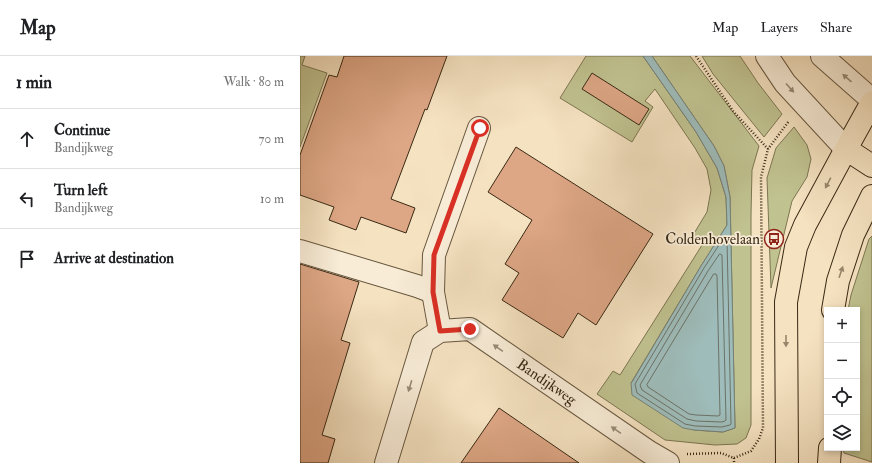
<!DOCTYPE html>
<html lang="en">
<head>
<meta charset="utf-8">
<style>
  body { margin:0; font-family:"IM FELL Double Pica",serif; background:#f2f2f2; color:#202124 }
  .controls { position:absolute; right:12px; bottom:12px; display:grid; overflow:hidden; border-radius:0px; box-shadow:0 2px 6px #0003 }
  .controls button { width:36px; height:36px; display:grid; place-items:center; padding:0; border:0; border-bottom:1px solid #e0e0e0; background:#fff; color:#202124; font:20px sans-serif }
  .stop { position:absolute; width:12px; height:12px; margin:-9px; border:3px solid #d93025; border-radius:50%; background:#fff }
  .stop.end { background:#d93025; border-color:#fff; box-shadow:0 1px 4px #0008 }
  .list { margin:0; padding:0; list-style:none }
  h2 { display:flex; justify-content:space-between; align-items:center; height:52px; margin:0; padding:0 16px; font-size:17px }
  h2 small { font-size:13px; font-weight:400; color:#757577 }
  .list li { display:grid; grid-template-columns:26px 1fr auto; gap:12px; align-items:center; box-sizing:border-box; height:60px; padding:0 16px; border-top:1px solid #e0e0e0 }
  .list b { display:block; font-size:15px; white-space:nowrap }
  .list p { margin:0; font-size:13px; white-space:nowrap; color:#757577 }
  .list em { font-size:13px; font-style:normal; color:#757577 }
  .icon { flex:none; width:22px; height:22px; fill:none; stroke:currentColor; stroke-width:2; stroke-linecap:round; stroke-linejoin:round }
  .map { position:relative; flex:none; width:572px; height:407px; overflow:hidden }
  header { display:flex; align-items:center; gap:24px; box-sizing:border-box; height:56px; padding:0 20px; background:#fff; border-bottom:1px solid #e0e0e0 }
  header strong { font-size:19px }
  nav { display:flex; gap:22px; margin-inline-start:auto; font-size:14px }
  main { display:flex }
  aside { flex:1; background:#fff }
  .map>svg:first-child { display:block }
  .green { fill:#c0c290; stroke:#7c7652 }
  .water { fill:#9ebcba; stroke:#768178 }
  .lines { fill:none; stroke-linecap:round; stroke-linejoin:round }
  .shore { stroke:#6c7267; stroke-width:1 }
  .building { fill:#dda685; stroke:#392914 }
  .minor-casing { stroke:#68573f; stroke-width:24 }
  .major-casing { stroke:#392914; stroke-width:24 }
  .path { stroke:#392914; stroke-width:2.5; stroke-dasharray:1 2; stroke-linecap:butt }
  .minor { stroke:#f8ecd7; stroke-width:22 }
  .major { stroke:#f5e2c1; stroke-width:22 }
  .oneway { fill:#988a76 }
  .oneway2 { fill:#97866a }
  .route { stroke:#d93025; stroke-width:5 }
  .labels { text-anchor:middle; stroke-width:3.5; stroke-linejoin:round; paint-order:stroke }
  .poi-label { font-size:15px; fill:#392914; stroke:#f8ecd7; text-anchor:end }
  .street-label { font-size:15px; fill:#392914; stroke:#f8ecd7 }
</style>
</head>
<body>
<header>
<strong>Map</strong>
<nav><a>Map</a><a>Layers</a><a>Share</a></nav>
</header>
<main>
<aside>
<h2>1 min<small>Walk · 80 m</small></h2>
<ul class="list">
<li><svg class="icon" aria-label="ahead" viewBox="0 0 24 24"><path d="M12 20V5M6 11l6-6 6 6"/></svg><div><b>Continue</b><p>Bandijkweg</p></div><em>70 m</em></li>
<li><svg class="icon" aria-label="left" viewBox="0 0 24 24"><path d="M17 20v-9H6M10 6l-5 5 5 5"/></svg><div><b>Turn left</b><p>Bandijkweg</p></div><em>10 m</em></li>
<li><svg class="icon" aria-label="arrive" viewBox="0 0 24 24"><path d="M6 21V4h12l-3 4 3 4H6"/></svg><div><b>Arrive at destination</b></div></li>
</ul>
</aside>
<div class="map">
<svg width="572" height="407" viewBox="0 0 572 407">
  <rect width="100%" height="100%" fill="#f5e2c1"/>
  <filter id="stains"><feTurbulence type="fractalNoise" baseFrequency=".005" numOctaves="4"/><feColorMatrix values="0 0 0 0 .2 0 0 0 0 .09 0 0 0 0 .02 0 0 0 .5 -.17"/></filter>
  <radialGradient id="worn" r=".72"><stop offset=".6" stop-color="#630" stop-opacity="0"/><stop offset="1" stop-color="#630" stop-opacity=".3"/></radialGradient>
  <path class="green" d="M 0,0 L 5,0 L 2,9 L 27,17 L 0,91 Z
    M 286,0 L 343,0 L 396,76 L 417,112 L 426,141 L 427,169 L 401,210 L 331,327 L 394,374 L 423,376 L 435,372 L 430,141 L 424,110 L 414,90 L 352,0 L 390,0 L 459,90 L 452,114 L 451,158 L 451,369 L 446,382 L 437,388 L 415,389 L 365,384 L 297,338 L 313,315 L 320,319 L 404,186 L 393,179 L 407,156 L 411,134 L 407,113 L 395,92 L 355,33 L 345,45 L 353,51 L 332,86 L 260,42 Z
    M 402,0 L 440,0 L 458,27 L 482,58 L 464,81 L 413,18 Z
    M 494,71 L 507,89 L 511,103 L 507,121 L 492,145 L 471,232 L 467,122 L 476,92 Z
    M 572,180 L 572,406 L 544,397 L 543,392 L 557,392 L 557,254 L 548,254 L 551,239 L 569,183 Z"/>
  <path class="water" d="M 343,0 L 352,0 L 414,90 L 424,110 L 430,141 L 435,372 L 423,376 L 394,374 L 383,372 L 332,339 L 331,327 L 332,326 L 401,210 L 427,169 L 426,141 L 417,112 L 396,76 Z"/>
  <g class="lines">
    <path class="shore" d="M 424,182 L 426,182 L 427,183 L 431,368 L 430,369 L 422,371 L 395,370 L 385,368 L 337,337 L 335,328 L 404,212 Z
      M 420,198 L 422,199 L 422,200 L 426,364 L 425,365 L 422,366 L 396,365 L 387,363 L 342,334 L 340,329 L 408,215 Z
      M 414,218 L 416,218 L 417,220 L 420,359 L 418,360 L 396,359 L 389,358 L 348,331 L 347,329 Z"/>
  </g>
  <path class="building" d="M 44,0 L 147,0 L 127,54 L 125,53 L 91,143 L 115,152 L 106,177 L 61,161 L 56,174 L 29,164 L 34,151 L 0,139 L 0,99 L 29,19 L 37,21 Z
    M 292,17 L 349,53 L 339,69 L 282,33 Z
    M 216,91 L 353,178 L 296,269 L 278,257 L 263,282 L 202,244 L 219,217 L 205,208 L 232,164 L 188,136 Z
    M 0,208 L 59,226 L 41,284 L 50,287 L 22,379 L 35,383 L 28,407 L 0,407 Z
    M 199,352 L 279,407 L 161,407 Z"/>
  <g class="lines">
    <g class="minor-casing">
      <g id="minor">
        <path d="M 467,0 L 485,27 L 546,93"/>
        <path d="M 522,0 L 572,44"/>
        <path d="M 0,195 L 117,230 L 133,236"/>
        <path d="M 140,275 L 133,236 L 134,199 L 179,72"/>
        <path id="s1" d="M 86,407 L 123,286 L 140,275 L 170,273 L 349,396 L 368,407"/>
      </g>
    </g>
    <g class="major-casing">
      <path id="major" d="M 546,93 L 572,110
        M 533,254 L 538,225 L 553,179 L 572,140
        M 487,407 L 486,246 L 496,191 L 505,169 L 546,93 L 572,46
        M 529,407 L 530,392"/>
    </g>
    <path class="path" d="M 396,0 L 433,55 L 468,93
      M 387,398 L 421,397 L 434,402
      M 434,402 L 451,395 L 459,383 L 463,372 L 461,121 L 468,93 L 489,65
      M 434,402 L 434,407"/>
    <use href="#minor" class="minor"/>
    <use href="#major" class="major"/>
  </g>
  <defs><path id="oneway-solid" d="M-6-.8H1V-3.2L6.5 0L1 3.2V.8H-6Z"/></defs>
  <g class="oneway">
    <use href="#oneway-solid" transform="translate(547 22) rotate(-139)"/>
    <use href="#oneway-solid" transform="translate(490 32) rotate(48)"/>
    <use href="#oneway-solid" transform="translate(198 292) rotate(-145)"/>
    <use href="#oneway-solid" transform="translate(110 330) rotate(107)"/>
    <use href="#oneway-solid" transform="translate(316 374) rotate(-145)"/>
  </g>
  <g class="oneway2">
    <use href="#oneway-solid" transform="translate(528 127) rotate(118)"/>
    <use href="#oneway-solid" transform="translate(541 216) rotate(-71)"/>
    <use href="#oneway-solid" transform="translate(486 285) rotate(90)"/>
  </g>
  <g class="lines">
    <path class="route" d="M 170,273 L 140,275 L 133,236 L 134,199 L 180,72"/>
  </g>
  <defs>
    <g id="bus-ring" transform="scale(1)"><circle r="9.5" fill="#f8ecd7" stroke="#8f2418" stroke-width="1.5"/><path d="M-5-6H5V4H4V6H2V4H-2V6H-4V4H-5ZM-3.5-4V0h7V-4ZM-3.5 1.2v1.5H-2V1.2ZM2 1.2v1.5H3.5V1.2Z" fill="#8f2418"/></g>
  </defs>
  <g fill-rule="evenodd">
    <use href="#bus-ring" x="474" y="183"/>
  </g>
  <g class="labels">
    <g class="poi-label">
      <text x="460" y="188">Coldenhovelaan</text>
    </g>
    <g class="street-label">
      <text dy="5" stroke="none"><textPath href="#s1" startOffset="270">Bandijkweg</textPath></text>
    </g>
  </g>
  <rect width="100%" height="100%" filter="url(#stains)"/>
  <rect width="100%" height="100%" fill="url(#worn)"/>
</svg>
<div class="controls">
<button>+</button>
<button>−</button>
<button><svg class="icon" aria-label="locate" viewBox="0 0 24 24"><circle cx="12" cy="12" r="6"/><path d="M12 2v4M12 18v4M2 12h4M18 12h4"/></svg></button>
<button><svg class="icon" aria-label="layers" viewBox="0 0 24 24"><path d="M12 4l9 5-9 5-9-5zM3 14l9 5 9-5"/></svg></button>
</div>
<div class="stop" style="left:180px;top:72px"></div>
<div class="stop end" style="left:170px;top:273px"></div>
</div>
</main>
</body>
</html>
